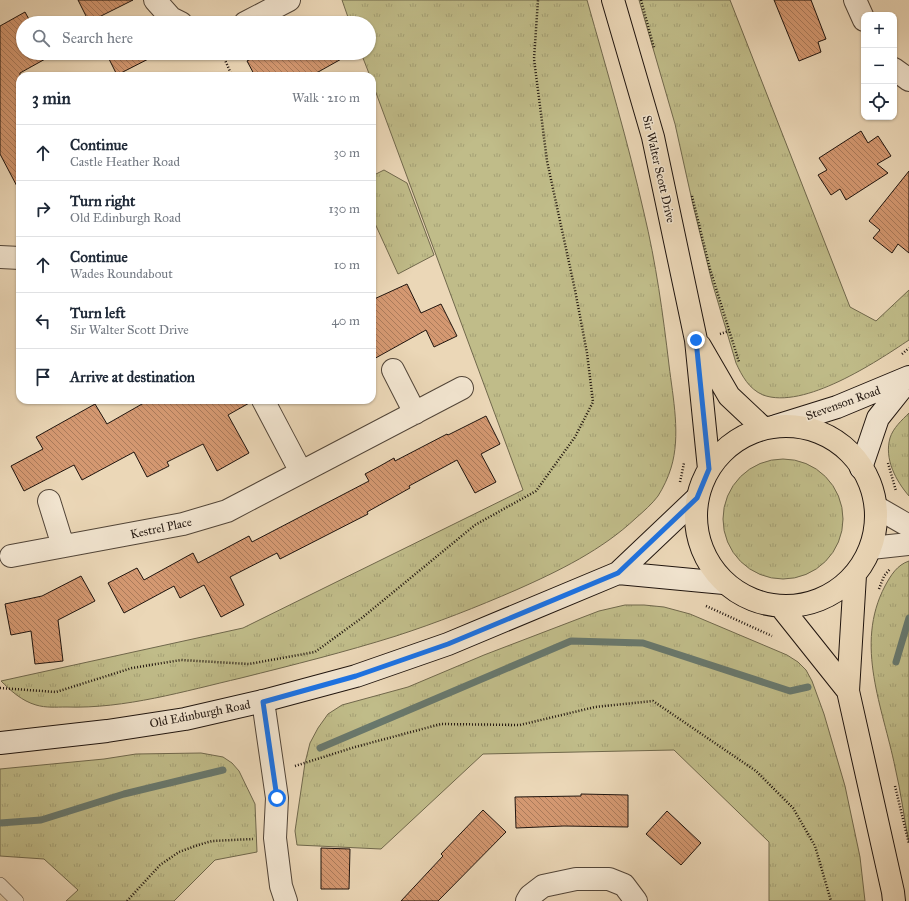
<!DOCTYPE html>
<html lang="en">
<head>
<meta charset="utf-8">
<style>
  body { margin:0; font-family:"IM FELL Great Primer",serif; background:#f6f6f7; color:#1f2937 }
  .controls { position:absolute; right:12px; top:12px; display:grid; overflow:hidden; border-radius:8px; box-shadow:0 1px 3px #0004 }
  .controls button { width:36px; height:36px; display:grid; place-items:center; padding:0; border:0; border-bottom:1px solid #e0e1e3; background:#fff; color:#1f2937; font:20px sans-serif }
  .stop { position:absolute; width:12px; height:12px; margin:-9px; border:3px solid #1a73e8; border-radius:50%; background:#fff }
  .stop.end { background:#1a73e8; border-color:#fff; box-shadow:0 1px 4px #0008 }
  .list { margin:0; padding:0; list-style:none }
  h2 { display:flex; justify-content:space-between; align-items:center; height:52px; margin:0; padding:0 16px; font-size:17px }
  h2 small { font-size:13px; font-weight:400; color:#747a83 }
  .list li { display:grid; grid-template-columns:26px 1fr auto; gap:12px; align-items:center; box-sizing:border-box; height:56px; padding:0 16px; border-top:1px solid #e0e1e3 }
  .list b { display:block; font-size:15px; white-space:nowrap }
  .list p { margin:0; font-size:13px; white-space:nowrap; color:#747a83 }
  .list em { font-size:13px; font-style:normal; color:#747a83 }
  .icon { flex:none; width:22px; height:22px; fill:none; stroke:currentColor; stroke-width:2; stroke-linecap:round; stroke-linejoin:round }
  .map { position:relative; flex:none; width:909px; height:901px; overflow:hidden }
  .search { position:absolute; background:#fff; box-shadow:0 1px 3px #0004; left:16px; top:16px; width:360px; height:44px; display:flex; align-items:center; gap:10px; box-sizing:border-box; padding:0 14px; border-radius:22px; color:#747a83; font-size:15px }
  .panel { position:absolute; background:#fff; box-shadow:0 1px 3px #0004; left:16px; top:72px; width:360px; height:332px; border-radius:12px }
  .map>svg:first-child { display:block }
  .grass { fill:url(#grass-tufts); stroke:#70684c }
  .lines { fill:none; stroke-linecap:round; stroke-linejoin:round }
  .stream { stroke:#68786d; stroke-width:7 }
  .building { fill:url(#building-back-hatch); stroke:#1f140e }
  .lane-casing { stroke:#524538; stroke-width:14 }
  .street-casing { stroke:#524538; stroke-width:24 }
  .secondary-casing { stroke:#1f140e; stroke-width:24 }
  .primary-casing { stroke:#1f140e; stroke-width:24 }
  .path { stroke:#1f140e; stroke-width:2.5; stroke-dasharray:1 2; stroke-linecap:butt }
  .lane { stroke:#f2e5d0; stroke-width:13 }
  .street { stroke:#f2e5d0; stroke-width:22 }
  .secondary { stroke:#f2e5d0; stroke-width:22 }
  .primary { stroke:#ebd7b7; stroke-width:22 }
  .route { stroke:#1a73e8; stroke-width:5 }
  .labels { text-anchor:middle; stroke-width:3; stroke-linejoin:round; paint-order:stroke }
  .street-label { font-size:12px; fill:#1f140e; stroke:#f2e5d0 }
</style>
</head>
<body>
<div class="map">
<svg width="909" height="901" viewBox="0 0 909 901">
  <defs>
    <pattern id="grass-tufts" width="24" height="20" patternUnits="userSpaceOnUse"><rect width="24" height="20" fill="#c0bc89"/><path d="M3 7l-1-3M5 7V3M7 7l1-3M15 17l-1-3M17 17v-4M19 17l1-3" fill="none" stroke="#a5a175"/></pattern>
    <pattern id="building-back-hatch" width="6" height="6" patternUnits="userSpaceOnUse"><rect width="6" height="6" fill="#d49871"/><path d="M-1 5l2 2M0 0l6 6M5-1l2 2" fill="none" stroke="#ab7b5b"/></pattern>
  </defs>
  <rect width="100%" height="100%" fill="#ebd7b7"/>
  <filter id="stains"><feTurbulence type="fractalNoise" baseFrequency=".005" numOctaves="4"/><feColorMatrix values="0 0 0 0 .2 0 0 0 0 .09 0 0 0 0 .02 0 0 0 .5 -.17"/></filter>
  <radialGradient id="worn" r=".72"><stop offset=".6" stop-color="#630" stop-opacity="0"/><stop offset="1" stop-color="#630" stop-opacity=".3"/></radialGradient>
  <path class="grass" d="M 342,0 L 587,0 C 607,71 628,142 644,213 C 656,263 663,314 669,365 C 673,398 681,436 671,468 C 668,478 663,488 658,496 C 652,504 644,511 636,518 C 602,550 559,571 516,590 C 477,607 436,623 396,636 C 345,652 293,665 241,678 C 185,691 125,709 66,707 C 56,707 46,708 36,705 C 22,701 11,691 1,681 L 243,628 L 523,490 L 372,82 L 372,76 L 370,76 L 361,53 L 369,53 L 369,23 L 350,23 Z
    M 639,0 L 730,0 L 850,307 L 876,321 L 909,290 L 909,340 C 876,362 804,410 763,395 C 749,389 742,376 736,363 L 712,282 L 693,205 L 675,124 Z
    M 384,170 L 407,183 L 434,255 L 398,274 L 372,217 L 372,176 Z
    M 909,413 L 909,496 C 896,481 884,459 890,438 C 893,428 902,420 909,413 Z
    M723 519a60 60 0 1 1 120 0a60 60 0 1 1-120 0Z
    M 909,561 L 909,843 C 904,818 901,792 895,767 C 883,708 854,645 885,586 C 891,575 897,565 909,561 Z
    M 625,605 L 644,605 L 664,607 L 690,614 L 787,655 L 798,662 L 806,670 L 812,681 L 824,714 L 845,786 L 860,857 L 865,901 L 769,901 L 769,842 L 674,750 L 483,754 L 381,849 L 297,845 L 295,831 L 305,763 L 310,743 L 318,728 L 328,714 L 342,705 L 408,687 L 484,655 L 599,611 Z
    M 201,753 L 223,757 L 232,763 L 239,771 L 255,804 L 257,852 L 215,860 L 174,901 L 66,901 L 78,890 L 44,859 L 0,856 L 0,769 L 104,759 L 136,754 Z"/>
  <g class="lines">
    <path class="stream" d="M 896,662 L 909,618
      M 320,748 L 571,641 L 643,643 L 790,691 L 808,687
      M 0,823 L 41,820 L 124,794 L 223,770"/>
  </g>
  <path class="building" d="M 78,0 L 133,0 L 89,22 Z
    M 774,0 L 811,0 L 826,39 L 818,42 L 821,52 L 799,61 Z
    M 25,12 L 31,23 L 23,23 L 23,53 L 56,53 L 20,73 L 20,192 L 0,154 L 0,26 Z
    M 106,53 L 160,53 L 117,75 Z
    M 262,53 L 352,53 L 311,76 L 255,76 L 247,61 Z
    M 861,131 L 868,143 L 878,136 L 891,156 L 877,164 L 888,173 L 846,200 L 840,189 L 831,195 L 818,175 L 827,170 L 819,158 Z
    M 909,171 L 909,253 L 898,244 L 892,253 L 873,238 L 880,230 L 869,221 Z
    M 407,284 L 421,313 L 441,304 L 457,336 L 434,347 L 426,330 L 372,360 L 372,300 Z
    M 149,400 L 251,400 L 251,402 L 228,415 L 249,453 L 217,471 L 203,444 L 167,462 L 169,466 L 147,477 L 134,452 L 82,480 L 74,465 L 24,491 L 11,466 L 43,449 L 36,437 L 95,404 L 107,424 Z
    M 486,416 L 500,444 L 481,454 L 496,482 L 475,493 L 457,460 L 409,486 L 410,488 L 367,512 L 368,514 L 280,559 L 277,553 L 230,577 L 244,605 L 221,617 L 204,585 L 180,598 L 174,586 L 124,613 L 108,583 L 137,568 L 144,580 L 193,553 L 198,563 L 249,536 L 252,542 L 369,481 L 365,474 L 380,466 L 394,458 L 395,461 L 447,434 L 448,435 Z
    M 81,576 L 95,601 L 58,620 L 63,661 L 35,664 L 31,631 L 11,635 L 5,604 L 42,596 Z
    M 581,794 L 628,795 L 628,827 L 564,826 L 516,828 L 515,797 L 581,796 Z
    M 483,810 L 506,832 L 438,901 L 401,901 L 443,856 L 441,854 Z
    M 667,811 L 701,843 L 681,865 L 646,834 Z
    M 321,848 L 350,849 L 349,889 L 321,889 Z"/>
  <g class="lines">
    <g class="lane-casing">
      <path id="lane" d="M 0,884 L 17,901"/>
    </g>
    <g class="street-casing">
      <path id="street" d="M 155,0 L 171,18 L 181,23
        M 855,0 L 864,20
        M 245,23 L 289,0
        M 894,69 L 909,80
        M 0,257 L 20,258
        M 393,370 L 415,413
        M 263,400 L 301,472
        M 49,501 L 63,546
        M 876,507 L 909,526
        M 871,548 L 909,544
        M 11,556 L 183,524 L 227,511 L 462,388
        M 263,701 L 277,798 L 275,838 L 281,886 L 286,901
        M 527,901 L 530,896 L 543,886 L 576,879 L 609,879 L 624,885 L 636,901"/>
    </g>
    <g class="secondary-casing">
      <path id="secondary" d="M 776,426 L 837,407 L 909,377
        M 861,468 L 878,418 L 909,379
        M 618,573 L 724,583
        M 0,743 L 107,731 L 185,719 L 263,701 L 356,676 L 448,644 L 618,573 L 697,498"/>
    </g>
    <g class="primary-casing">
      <path id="primary" d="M 613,0 L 653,137 L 696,340 L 709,469
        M 700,346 L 729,396 L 763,428
        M696 516a90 90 0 1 1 180 0a90 90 0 1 1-180 0Z
        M 855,575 L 848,691 L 893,892 L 894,901
        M 781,607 L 848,691"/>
    </g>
    <path class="path" d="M 641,0 L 654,48
      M 222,53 L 232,76
      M 692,196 L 710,269 L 739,362
      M 720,334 L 729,331
      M 902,354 L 909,348
      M 888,463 L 896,491
      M 680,482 L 684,463
      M 879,589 L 884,576 L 890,569
      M 706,606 L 772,636
      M 0,688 L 56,692 L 132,668 L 181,660 L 249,664 L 315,652 L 363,617 L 475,525 L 536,491 L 575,437 L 593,402 L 587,353 L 575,290 L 547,161 L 534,59 L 538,0
      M 295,766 L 355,747 L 441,724 L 520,725 L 595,707 L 653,701 L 756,771 L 793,808 L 815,846 L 831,901
      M 895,786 L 909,844
      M 127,901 L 160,865 L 179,852 L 198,845 L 212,841 L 253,839"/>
    <use href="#lane" class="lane"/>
    <use href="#street" class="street"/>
    <use href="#secondary" class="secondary"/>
    <use href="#primary" class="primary"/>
  </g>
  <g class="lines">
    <path class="route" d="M 277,798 L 263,702 L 356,676 L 448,644 L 618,573 L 697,498 L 709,469 L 696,340"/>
  </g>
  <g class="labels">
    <g class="street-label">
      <text transform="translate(659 169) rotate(77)" y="4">Sir Walter Scott Drive</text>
      <text transform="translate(843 403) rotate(-20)" y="4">Stevenson Road</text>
      <text transform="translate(161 528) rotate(-12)" y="4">Kestrel Place</text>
      <text transform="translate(200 714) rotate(-11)" y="4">Old Edinburgh Road</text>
    </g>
  </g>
  <rect width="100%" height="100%" filter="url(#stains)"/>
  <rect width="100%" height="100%" fill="url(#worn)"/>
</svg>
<div class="controls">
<button>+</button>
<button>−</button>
<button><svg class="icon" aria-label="locate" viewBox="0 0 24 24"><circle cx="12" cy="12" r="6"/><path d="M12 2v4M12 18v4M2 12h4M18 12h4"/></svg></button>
</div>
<div class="stop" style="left:277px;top:798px"></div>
<div class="stop end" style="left:696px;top:340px"></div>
<div class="search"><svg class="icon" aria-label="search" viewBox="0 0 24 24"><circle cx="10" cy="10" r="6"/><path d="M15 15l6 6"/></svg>Search here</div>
<section class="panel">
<h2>3 min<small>Walk · 210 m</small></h2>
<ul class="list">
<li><svg class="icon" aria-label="ahead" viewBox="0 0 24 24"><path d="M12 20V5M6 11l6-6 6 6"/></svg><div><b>Continue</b><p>Castle Heather Road</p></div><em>30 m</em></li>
<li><svg class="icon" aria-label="right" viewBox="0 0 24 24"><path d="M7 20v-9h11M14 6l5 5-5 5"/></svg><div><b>Turn right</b><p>Old Edinburgh Road</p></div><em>130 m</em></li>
<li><svg class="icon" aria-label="ahead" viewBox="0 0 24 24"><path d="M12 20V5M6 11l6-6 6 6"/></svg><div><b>Continue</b><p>Wades Roundabout</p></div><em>10 m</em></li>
<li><svg class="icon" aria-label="left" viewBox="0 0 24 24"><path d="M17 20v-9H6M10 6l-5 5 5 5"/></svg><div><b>Turn left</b><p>Sir Walter Scott Drive</p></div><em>40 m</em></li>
<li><svg class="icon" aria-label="arrive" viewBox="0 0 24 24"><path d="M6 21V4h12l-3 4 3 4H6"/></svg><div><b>Arrive at destination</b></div></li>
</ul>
</section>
</div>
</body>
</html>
